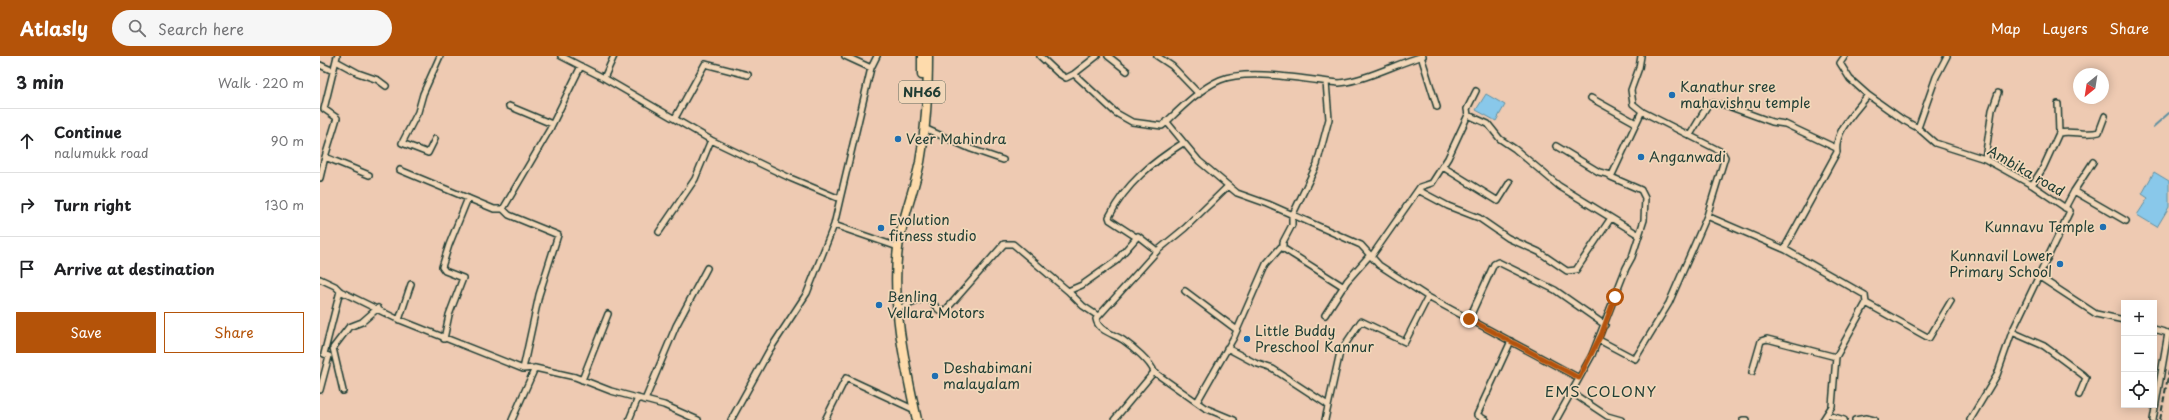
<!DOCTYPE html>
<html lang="en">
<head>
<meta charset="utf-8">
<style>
  body { margin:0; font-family:"Playpen Sans",sans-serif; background:#f6f6f6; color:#202124 }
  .controls { position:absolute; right:12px; bottom:12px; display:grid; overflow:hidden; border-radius:0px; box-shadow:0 2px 10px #0003 }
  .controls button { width:36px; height:36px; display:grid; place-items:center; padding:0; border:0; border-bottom:1px solid #e0e0e0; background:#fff; color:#202124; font:20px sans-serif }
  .compass { position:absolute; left:1753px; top:12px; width:36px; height:36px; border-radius:50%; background:#fff; box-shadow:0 2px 10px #0003; rotate:210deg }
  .stop { position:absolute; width:12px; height:12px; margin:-9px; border:3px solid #b45309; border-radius:50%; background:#fff }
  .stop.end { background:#b45309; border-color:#fff; box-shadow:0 1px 4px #0008 }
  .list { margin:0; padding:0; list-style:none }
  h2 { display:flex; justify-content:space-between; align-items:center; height:52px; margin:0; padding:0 16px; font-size:17px }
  h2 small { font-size:13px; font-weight:400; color:#757577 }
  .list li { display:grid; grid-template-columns:26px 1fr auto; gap:12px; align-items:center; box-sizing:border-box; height:64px; padding:0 16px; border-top:1px solid #e0e0e0 }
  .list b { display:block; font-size:15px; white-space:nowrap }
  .list p { margin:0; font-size:13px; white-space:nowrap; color:#757577 }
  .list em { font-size:13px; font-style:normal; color:#757577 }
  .actions { display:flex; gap:8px; padding:12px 16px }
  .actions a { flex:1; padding:9px 0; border:1px solid #b45309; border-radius:0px; text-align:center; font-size:14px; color:#b45309 }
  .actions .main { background:#b45309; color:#fff }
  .icon { flex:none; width:22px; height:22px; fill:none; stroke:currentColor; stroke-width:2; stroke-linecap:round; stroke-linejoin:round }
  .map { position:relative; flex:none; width:1849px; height:364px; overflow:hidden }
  header { display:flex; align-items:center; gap:24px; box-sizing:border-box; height:56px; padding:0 20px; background:#b45309; color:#fff }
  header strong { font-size:19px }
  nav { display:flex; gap:22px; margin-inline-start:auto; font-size:14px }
  .search { width:280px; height:36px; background:#f6f6f6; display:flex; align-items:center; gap:10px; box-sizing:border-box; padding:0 14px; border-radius:22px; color:#757577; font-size:15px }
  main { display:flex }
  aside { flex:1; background:#fff }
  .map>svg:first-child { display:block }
  .water { fill:#89c8ea; stroke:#5f90a1 }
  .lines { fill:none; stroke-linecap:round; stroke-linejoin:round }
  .stream { stroke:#5f90a1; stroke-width:2 }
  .minor-casing { stroke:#1f3d34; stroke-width:8 }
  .trunk-casing { stroke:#1f3d34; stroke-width:11 }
  .minor { stroke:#f2d7b9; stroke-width:5 }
  .trunk { stroke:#fedbac; stroke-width:8 }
  .rail { stroke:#1f3d34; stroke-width:2; stroke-dasharray:6 3; stroke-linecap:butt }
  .route { stroke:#b45309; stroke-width:5 }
  .poi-dot { fill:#1f6fb2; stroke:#f2d7b9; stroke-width:1.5 }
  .labels { text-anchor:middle; stroke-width:3.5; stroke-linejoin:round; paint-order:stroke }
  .shield { fill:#f2d7b9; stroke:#5e6b5c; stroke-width:1 }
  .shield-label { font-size:13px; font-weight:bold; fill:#1f3d34 }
  .poi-label { font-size:14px; fill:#1f3d34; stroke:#f2d7b9; text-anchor:start }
  .street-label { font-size:14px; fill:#1f3d34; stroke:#f2d7b9 }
  .neighbourhood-label { font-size:15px; letter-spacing:1px; fill:#1f3d34; stroke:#f2d7b9 }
</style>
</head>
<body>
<header>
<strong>Atlasly</strong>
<div class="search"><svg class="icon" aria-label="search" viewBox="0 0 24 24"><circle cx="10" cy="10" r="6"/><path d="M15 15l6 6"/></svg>Search here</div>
<nav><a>Map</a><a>Layers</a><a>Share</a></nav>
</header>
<main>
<aside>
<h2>3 min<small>Walk · 220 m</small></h2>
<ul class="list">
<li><svg class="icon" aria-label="ahead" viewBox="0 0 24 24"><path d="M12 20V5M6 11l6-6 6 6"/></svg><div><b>Continue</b><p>nalumukk road</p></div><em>90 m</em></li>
<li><svg class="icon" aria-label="right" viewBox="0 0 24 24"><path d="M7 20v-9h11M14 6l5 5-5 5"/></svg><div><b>Turn right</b></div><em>130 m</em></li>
<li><svg class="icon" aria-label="arrive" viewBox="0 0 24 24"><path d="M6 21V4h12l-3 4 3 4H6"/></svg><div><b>Arrive at destination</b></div></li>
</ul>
<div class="actions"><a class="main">Save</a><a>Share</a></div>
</aside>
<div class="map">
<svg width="1849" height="364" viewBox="0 0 1849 364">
  <rect width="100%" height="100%" fill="#eecab2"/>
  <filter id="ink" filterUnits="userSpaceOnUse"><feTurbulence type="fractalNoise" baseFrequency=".025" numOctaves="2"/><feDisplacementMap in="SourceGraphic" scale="8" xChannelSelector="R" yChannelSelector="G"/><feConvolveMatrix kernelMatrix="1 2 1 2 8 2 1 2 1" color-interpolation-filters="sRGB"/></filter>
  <g filter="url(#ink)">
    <path class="water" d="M 1166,38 L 1185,49 L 1176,65 L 1156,54 Z
      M 1834,116 L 1849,125 L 1849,151 L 1837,171 L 1817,159 L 1828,142 L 1822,138 Z"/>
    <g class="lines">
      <path class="stream" d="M 1833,71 L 1849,57"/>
      <g class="minor-casing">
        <path id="minor" d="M 17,0 L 4,53 L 17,62 L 5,101 L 49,119
          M 241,0 L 284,22 L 391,84 L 470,122 L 520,143 L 514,169 L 578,191
          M 525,0 L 551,12
          M 720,0 L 738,17 L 746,22 L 754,18 L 777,0
          M 788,0 L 807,15
          M 837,0 L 852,10 L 879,38
          M 1101,0 L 1117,51
          M 1525,0 L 1520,7 L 1530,23 L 1548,39 L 1583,64 L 1598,72
          M 1627,0 L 1616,21 L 1598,72 L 1615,87 L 1665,103 L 1712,129 L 1750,155 L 1692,276 L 1677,319 L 1650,364
          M 16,5 L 38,17 L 58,24 L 66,30
          M 0,9 L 13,15
          M 754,18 L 796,57 L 812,66 L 842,70 C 858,55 879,33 900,24 C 929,12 986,24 1019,27 C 1047,24 1075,8 1103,0
          M 284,22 L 294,0
          M 1271,42 L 1316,67
          M 189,50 L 232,68
          M 1148,59 L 1168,68 L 1180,83 L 1195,93 L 1239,130 L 1319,179
          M 355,62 L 385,8 L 428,19
          M 846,65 L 879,105 L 917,137 L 948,148 L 1041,189 L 1059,209 L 1108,241 L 1259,322
          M 604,72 L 651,93 L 683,104
          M 1739,77 C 1752,74 1766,80 1779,76 L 1785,60
          M 1370,79 L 1389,47 L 1405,49 L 1452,66 L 1465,68 L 1516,92
          M 115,83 L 108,97 L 82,87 L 98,56 L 103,38 L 120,0
          M 1236,90 L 1279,116 L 1291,119
          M 1665,103 L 1672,54 L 1678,37
          M 1123,111 L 1178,145 L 1190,126
          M 80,114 L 174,153 L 183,153 L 230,73 L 261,10
          M 0,122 L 5,101
          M 1712,129 L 1723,112 L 1739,77 L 1738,48
          M 1098,134 L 1128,150 L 1159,162 L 1188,182 L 1219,196 L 1247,215 L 1256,214 L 1291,162
          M 1754,135 L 1773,106
          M 520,143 L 551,12 L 557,0
          M 1745,152 L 1754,135 L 1806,165
          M 183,153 L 189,159 L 238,179 L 219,239 L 203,313
          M 1387,160 L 1466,194 L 1545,239 L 1546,247 L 1609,282 L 1631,245
          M 339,176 L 375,123 L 391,84
          M 816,181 L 790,164 L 789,161 C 806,127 833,106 863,87
          M 963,192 L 963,186 L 972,169 L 972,160 L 997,108 L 1009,63 L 1006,26
          M 1464,193 L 1517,96 C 1514,75 1536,55 1548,39
          M 1051,201 L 1100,131 L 1112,127 L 1128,102 L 1148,59 L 1147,53 L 1156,35
          M 1718,220 L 1776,258 L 1804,264
          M 0,223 L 15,230 L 20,235 L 75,262 L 203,313 L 215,312 L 255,321 L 291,335 L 344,349 L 378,364
          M 865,235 L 917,274
          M 578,253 L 602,243 L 609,243 L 619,254 L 625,255 L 684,188 L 693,188 L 748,235
          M 1005,259 L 1027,225 L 1050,199
          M 778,260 L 763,250 L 748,235 L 762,229 L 796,205 L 818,180 L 837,195
          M 1149,263 L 1174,208 L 1178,206 L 1235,234 L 1285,269
          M 79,264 L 91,228
          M 1692,276 L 1724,290 L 1763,319 L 1766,322 L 1759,339
          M 124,283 L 129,259 L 143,222 L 125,215 L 122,211 L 129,189 L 148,142
          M 1279,284 L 1315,303 L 1349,247 L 1387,160 L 1405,101 L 1402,96 L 1323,56 L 1313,48 L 1311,34 L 1319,12 L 1321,0
          M 907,292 L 935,307 L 953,313 L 1008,349
          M 834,316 C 831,306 813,291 803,284 C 794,278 778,275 776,263 L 837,195 L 865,172 L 908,130
          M 1432,316 L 1441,285 L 1447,283 L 1516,301
          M 262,324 L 288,258
          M 0,334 L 9,300 L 4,298 L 20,235
          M 23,335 L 13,292 L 29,271 L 42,266 L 58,252
          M 1251,336 L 1287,360 L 1301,364
          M 325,344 L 356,270 L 387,212
          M 877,346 L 914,281 L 946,208 L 961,191 L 1024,231
          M 1508,359 L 1524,364
          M 192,364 L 215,312
          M 309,364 L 318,342
          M 411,364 L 449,295 L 487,237 L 514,169
          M 505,364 L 526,322 L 595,354
          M 794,364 L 834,316 L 885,352 L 914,364
          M 1005,364 L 1020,296 L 1041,265 L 1085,286 L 1108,241
          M 1166,364 L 1157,359 L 1191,285
          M 1236,364 L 1272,299 L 1306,212 L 1312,201 L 1324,164 L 1325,142 L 1321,134 L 1291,121 L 1322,55
          M 1423,364 L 1427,364
          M 1503,364 L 1512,350 L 1516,301 L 1546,247
          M 1535,364 L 1546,362 L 1554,364
          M 1833,364 L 1848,277 L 1834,273"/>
      </g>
      <g class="trunk-casing">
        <path id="trunk" d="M 602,0 L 602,19
          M 597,364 C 585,309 571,248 578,192 C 582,163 594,135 600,106 C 606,71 608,35 608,0"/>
      </g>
      <use href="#minor" class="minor"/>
      <use href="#trunk" class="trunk"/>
      <path class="rail" d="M 1840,364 L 1849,315"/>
    </g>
  </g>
  <g class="lines" filter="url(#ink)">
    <path class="route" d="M 1149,263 L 1259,322 L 1281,279 L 1295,241"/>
  </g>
  <g class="poi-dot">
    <circle cx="1352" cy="39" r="4"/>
    <circle cx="578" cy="83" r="4"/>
    <circle cx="1321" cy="101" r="4"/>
    <circle cx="1783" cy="171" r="4"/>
    <circle cx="561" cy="172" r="4"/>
    <circle cx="1740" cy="208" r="4"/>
    <circle cx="559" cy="249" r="4"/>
    <circle cx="927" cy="283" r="4"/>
    <circle cx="615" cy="320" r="4"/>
  </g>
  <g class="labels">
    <rect class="shield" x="579" y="25" width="46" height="22" rx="3"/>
    <g class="shield-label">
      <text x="602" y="41">NH66</text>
    </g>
    <g class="poi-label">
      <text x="1360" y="36">Kanathur sree<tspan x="1360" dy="16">mahavishnu temple</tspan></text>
      <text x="586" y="88">Veer Mahindra</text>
      <text x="1329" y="106">Anganwadi</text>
      <text x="569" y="169">Evolution<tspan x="569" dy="16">fitness studio</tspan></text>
      <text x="1775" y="176" text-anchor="end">Kunnavu Temple</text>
      <text x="1732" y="205" text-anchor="end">Kunnavil Lower<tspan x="1732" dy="16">Primary School</tspan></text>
      <text x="567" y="246">Benling<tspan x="567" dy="16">Vellara Motors</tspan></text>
      <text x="935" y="280">Little Buddy<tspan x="935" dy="16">Preschool Kannur</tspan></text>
      <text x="623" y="317">Deshabimani<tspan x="623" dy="16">malayalam</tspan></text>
    </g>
    <g class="street-label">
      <text transform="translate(1706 115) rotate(30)" y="5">Ambika road</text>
    </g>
    <g class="neighbourhood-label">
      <text x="1281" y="341">EMS COLONY</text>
    </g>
  </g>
</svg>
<div class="controls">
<button>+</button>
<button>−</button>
<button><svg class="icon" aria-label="locate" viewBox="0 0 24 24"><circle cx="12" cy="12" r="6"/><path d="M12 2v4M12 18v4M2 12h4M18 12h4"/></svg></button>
</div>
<svg class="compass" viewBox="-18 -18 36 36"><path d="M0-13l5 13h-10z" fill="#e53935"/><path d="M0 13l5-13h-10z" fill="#757577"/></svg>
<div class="stop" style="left:1295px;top:241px"></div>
<div class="stop end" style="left:1149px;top:263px"></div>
</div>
</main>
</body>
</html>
